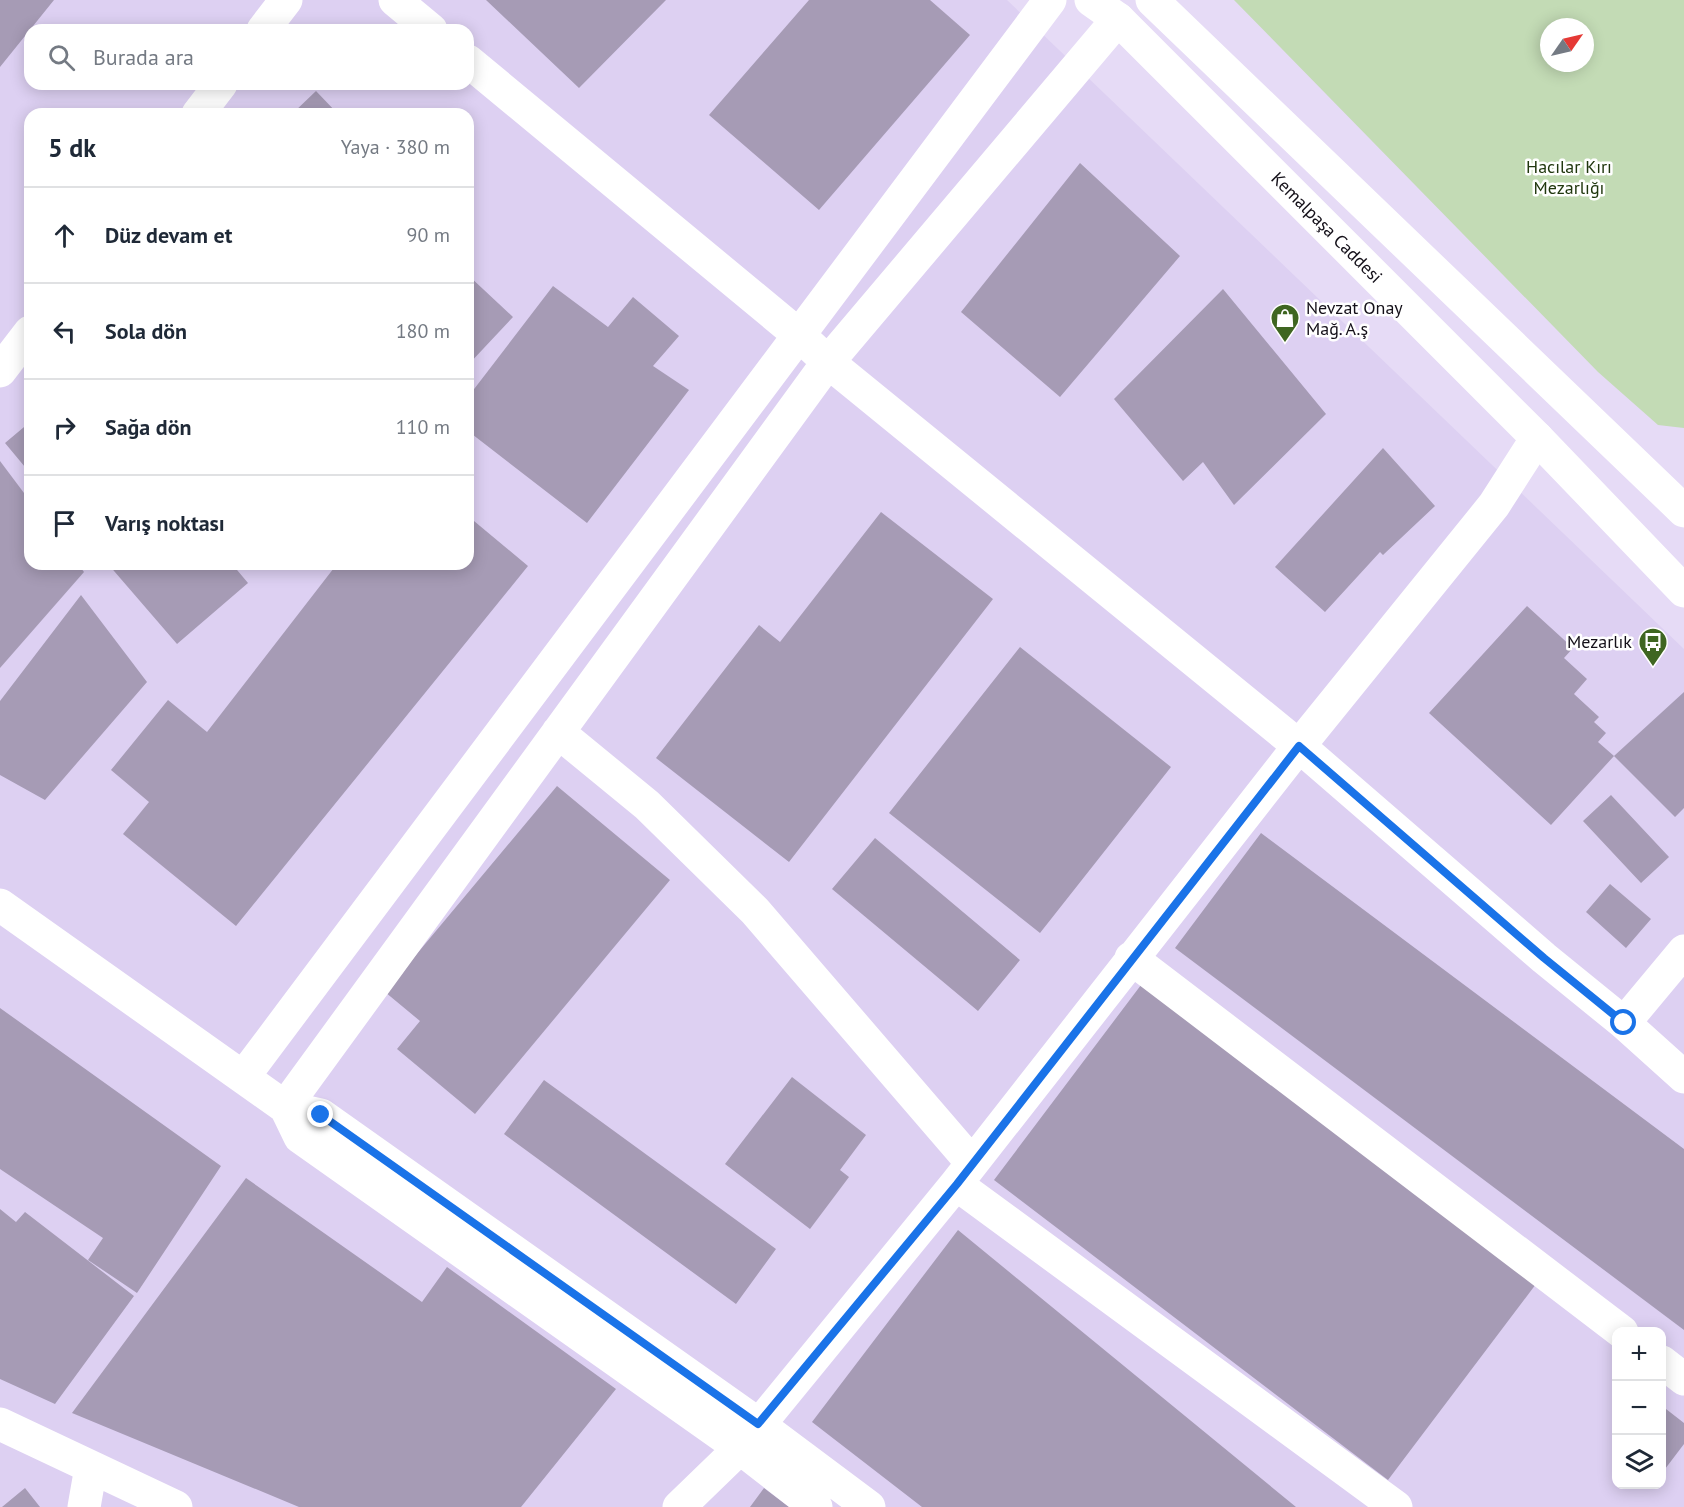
<!DOCTYPE html>
<html lang="tr">
<head>
<meta charset="utf-8">
<style>
  body { margin:0; font-family:"PT Sans",sans-serif; background:#f6f6f7; color:#1f2937 }
  .controls { position:absolute; right:18px; bottom:18px; display:grid; overflow:hidden; border-radius:12px; box-shadow:0 3px 15px #0003 }
  .controls button { width:54px; height:54px; display:grid; place-items:center; padding:0; border:0; border-bottom:2px solid #e0e1e3; background:#fff; color:#1f2937; font:30px sans-serif }
  .compass { position:absolute; left:1540px; top:18px; width:54px; height:54px; border-radius:50%; background:#fff; box-shadow:0 3px 15px #0003; rotate:56deg }
  .stop { position:absolute; width:18px; height:18px; margin:-14px; border:4px solid #1a73e8; border-radius:50%; background:#fff }
  .stop.end { background:#1a73e8; border-color:#fff; box-shadow:0 2px 6px #0008 }
  .list { margin:0; padding:0; list-style:none }
  h2 { display:flex; justify-content:space-between; align-items:center; height:78px; margin:0; padding:0 24px; font-size:26px }
  h2 small { font-size:20px; font-weight:400; color:#747a83 }
  .list li { display:grid; grid-template-columns:39px 1fr auto; gap:18px; align-items:center; box-sizing:border-box; height:96px; padding:0 24px; border-top:2px solid #e0e1e3 }
  .list b { display:block; font-size:22px; white-space:nowrap }
  .list em { font-size:20px; font-style:normal; color:#747a83 }
  .icon { flex:none; width:33px; height:33px; fill:none; stroke:currentColor; stroke-width:2; stroke-linecap:round; stroke-linejoin:round }
  .map { position:relative; flex:none; width:1684px; height:1507px; overflow:hidden }
  .search { position:absolute; background:#fff; box-shadow:0 3px 15px #0003; left:24px; top:24px; width:450px; height:66px; display:flex; align-items:center; gap:15px; box-sizing:border-box; padding:0 21px; border-radius:18px; color:#747a83; font-size:22px }
  .panel { position:absolute; background:#fff; box-shadow:0 3px 15px #0003; left:24px; top:108px; width:450px; height:462px; border-radius:18px }
  .map>svg:first-child { display:block }
  .built { fill:#ddd0f2; fill-rule:evenodd }
  .green { fill:#c3dbb5; fill-rule:evenodd }
  .building { fill:#a69bb5 }
  .lines { fill:none; stroke-linecap:round; stroke-linejoin:round }
  .minor { stroke:#fff; stroke-width:33 }
  .major { stroke:#fff; stroke-width:33 }
  .route { stroke:#1a73e8; stroke-width:8 }
  .labels { text-anchor:middle; stroke-width:5; stroke-linejoin:round; paint-order:stroke }
  .park-label { font-size:18px; fill:#20370e; stroke:#fff }
  .street-label { font-size:18px; fill:#141019; stroke:#fff }
  .poi-label { font-size:18px; fill:#141019; stroke:#fff; text-anchor:start }
</style>
</head>
<body>
<div class="map">
<svg width="1684" height="1507" viewBox="0 0 1684 1507">
  <rect width="100%" height="100%" fill="#e6dbf6"/>
  <path class="built" d="M 0,0 L 1007,0 L 1684,649 L 1684,1507 L 0,1507 ZM 30,30 L 468,30 L 468,84 L 30,84 ZM 30,114 L 468,114 L 468,564 L 30,564 ZM 1616,1332 L 1662,1332 L 1662,1484 L 1616,1484 Z"/>
  <path class="green" d="M 1234,0 L 1684,0 L 1684,428 L 1658,425 L 1598,372 ZM 1549,27 L 1585,27 L 1585,63 L 1549,63 Z"/>
  <path class="building" d="M 0,0 L 54,0 L 0,67 Z
    M 486,0 L 666,0 L 579,88 Z
    M 809,0 L 930,0 L 970,35 L 819,210 L 709,115 Z
    M 316,91 L 338,114 L 292,114 Z
    M 1080,163 L 1180,256 L 1060,397 L 961,312 Z
    M 468,275 L 513,317 L 468,365 Z
    M 553,286 L 608,327 L 633,297 L 679,336 L 653,366 L 689,390 L 587,523 L 468,431 L 468,397 Z
    M 1223,289 L 1326,414 L 1234,505 L 1203,462 L 1183,481 L 1114,399 Z
    M 30,422 L 30,473 L 5,443 Z
    M 1383,448 L 1435,506 L 1383,555 L 1380,552 L 1325,612 L 1275,567 Z
    M 0,461 L 30,501 L 30,564 L 78,564 L 84,572 L 0,668 Z
    M 881,512 L 993,599 L 789,862 L 656,758 L 759,625 L 780,642 Z
    M 468,516 L 528,566 L 236,926 L 123,834 L 149,802 L 111,770 L 168,700 L 207,732 L 337,564 L 468,564 Z
    M 108,564 L 232,564 L 248,583 L 177,644 Z
    M 81,595 L 147,682 L 45,800 L 0,775 L 0,701 Z
    M 1527,606 L 1573,648 L 1564,658 L 1587,679 L 1574,694 L 1599,717 L 1594,722 L 1606,733 L 1598,742 L 1614,756 L 1551,825 L 1429,713 Z
    M 1020,647 L 1171,767 L 1040,933 L 889,813 Z
    M 1684,692 L 1684,808 L 1675,817 L 1614,756 Z
    M 557,786 L 670,880 L 475,1114 L 397,1049 L 420,1021 L 385,992 Z
    M 1611,795 L 1669,857 L 1641,883 L 1583,821 Z
    M 1261,833 L 1684,1149 L 1684,1330 L 1175,948 Z
    M 875,838 L 1020,960 L 978,1011 L 832,889 Z
    M 1610,884 L 1651,919 L 1626,948 L 1586,912 Z
    M 1141,985 L 1536,1284 L 1388,1480 L 994,1180 Z
    M 0,1008 L 221,1166 L 137,1293 L 88,1260 L 103,1238 L 0,1169 Z
    M 792,1077 L 866,1135 L 840,1170 L 849,1177 L 810,1229 L 725,1164 Z
    M 544,1080 L 776,1249 L 736,1304 L 504,1134 Z
    M 246,1178 L 422,1302 L 447,1267 L 616,1389 L 521,1507 L 299,1507 L 72,1413 Z
    M 0,1209 L 16,1222 L 25,1212 L 134,1296 L 55,1404 L 0,1379 Z
    M 958,1230 L 1296,1507 L 922,1507 L 812,1422 Z
    M 1666,1409 L 1684,1423 L 1684,1444 L 1662,1473 L 1662,1415 Z
    M 25,1488 L 40,1507 L 2,1507 Z
    M 764,1488 L 789,1507 L 750,1507 Z"/>
  <g class="lines">
    <path class="minor" d="M 395,0 L 431,30
      M 263,30 L 286,0
      M 468,61 L 800,336 L 828,362 L 1299,746 L 1544,958 L 1624,1023 L 1684,1077
      M 198,114 L 221,84
      M 0,371 L 30,332
      M 558,732 L 647,805 L 755,911 L 972,1163
      M 0,905 L 285,1107 L 321,1115 L 758,1424 L 869,1507
      M 1131,958 L 1622,1332
      M 1624,1023 L 1684,951
      M 244,1076 L 1050,0
      M 285,1107 L 828,362 L 1118,19
      M 286,1108 L 300,1137 L 740,1448 L 816,1507
      M 956,1184 L 1396,1507
      M 1662,1362 L 1684,1379
      M 0,1424 L 176,1507
      M 84,1507 L 91,1467
      M 679,1507 L 740,1448 L 956,1184 L 1299,746 L 1494,505 L 1537,438"/>
    <g class="major">
      <path id="s1" d="M 1091,0 L 1118,19 L 1537,438 L 1684,591"/>
      <path d="M 1152,0 L 1684,511"/>
    </g>
  </g>
  <g class="lines">
    <path class="route" d="M 321,1115 L 758,1424 L 957,1184 L 1299,746 L 1544,958 L 1624,1023"/>
  </g>
  <defs>
    <g id="shop-pin" transform="scale(1.5)"><path d="M0 17L-7.5 6A9.5 9.5 0 1 1 7.5 6Z" fill="#3f6621" stroke="#fff"/><path d="M-5-2.5h2.3a2.7 3.5 0 0 1 5.4 0H5L5.5 6h-11ZM-1.5-2.5h3a1.5 2.3 0 0 0-3 0Z" fill="#fff"/></g>
    <g id="bus-pin" transform="scale(1.5)"><path d="M0 17L-7.5 6A9.5 9.5 0 1 1 7.5 6Z" fill="#3f6621" stroke="#fff"/><path d="M-5-6H5V4H4V6H2V4H-2V6H-4V4H-5ZM-3.5-4V0h7V-4ZM-3.5 1.2v1.5H-2V1.2ZM2 1.2v1.5H3.5V1.2Z" fill="#fff"/></g>
  </defs>
  <g fill-rule="evenodd">
    <use href="#shop-pin" x="1285" y="318"/>
    <use href="#bus-pin" x="1653" y="642"/>
  </g>
  <g class="labels">
    <g class="park-label">
      <text x="1569" y="173">Hacılar Kırı<tspan x="1569" dy="21">Mezarlığı</tspan></text>
    </g>
    <g class="street-label">
      <text dy="6" stroke="none"><textPath href="#s1" startOffset="328">Kemalpaşa Caddesi</textPath></text>
    </g>
    <g class="poi-label">
      <text x="1306" y="314">Nevzat Onay<tspan x="1306" dy="21">Mağ. A.ş</tspan></text>
      <text x="1632" y="648" text-anchor="end">Mezarlık</text>
    </g>
  </g>
</svg>
<div class="controls">
<button>+</button>
<button>−</button>
<button><svg class="icon" aria-label="layers" viewBox="0 0 24 24"><path d="M12 4l9 5-9 5-9-5zM3 14l9 5 9-5"/></svg></button>
</div>
<svg class="compass" viewBox="-18 -18 36 36"><path d="M0-13l5 13h-10z" fill="#e53935"/><path d="M0 13l5-13h-10z" fill="#747a83"/></svg>
<div class="stop" style="left:1624px;top:1023px"></div>
<div class="stop end" style="left:321px;top:1115px"></div>
<div class="search"><svg class="icon" aria-label="search" viewBox="0 0 24 24"><circle cx="10" cy="10" r="6"/><path d="M15 15l6 6"/></svg>Burada ara</div>
<section class="panel">
<h2>5 dk<small>Yaya · 380 m</small></h2>
<ul class="list">
<li><svg class="icon" aria-label="ahead" viewBox="0 0 24 24"><path d="M12 20V5M6 11l6-6 6 6"/></svg><div><b>Düz devam et</b></div><em>90 m</em></li>
<li><svg class="icon" aria-label="left" viewBox="0 0 24 24"><path d="M17 20v-9H6M10 6l-5 5 5 5"/></svg><div><b>Sola dön</b></div><em>180 m</em></li>
<li><svg class="icon" aria-label="right" viewBox="0 0 24 24"><path d="M7 20v-9h11M14 6l5 5-5 5"/></svg><div><b>Sağa dön</b></div><em>110 m</em></li>
<li><svg class="icon" aria-label="arrive" viewBox="0 0 24 24"><path d="M6 21V4h12l-3 4 3 4H6"/></svg><div><b>Varış noktası</b></div></li>
</ul>
</section>
</div>
</body>
</html>
